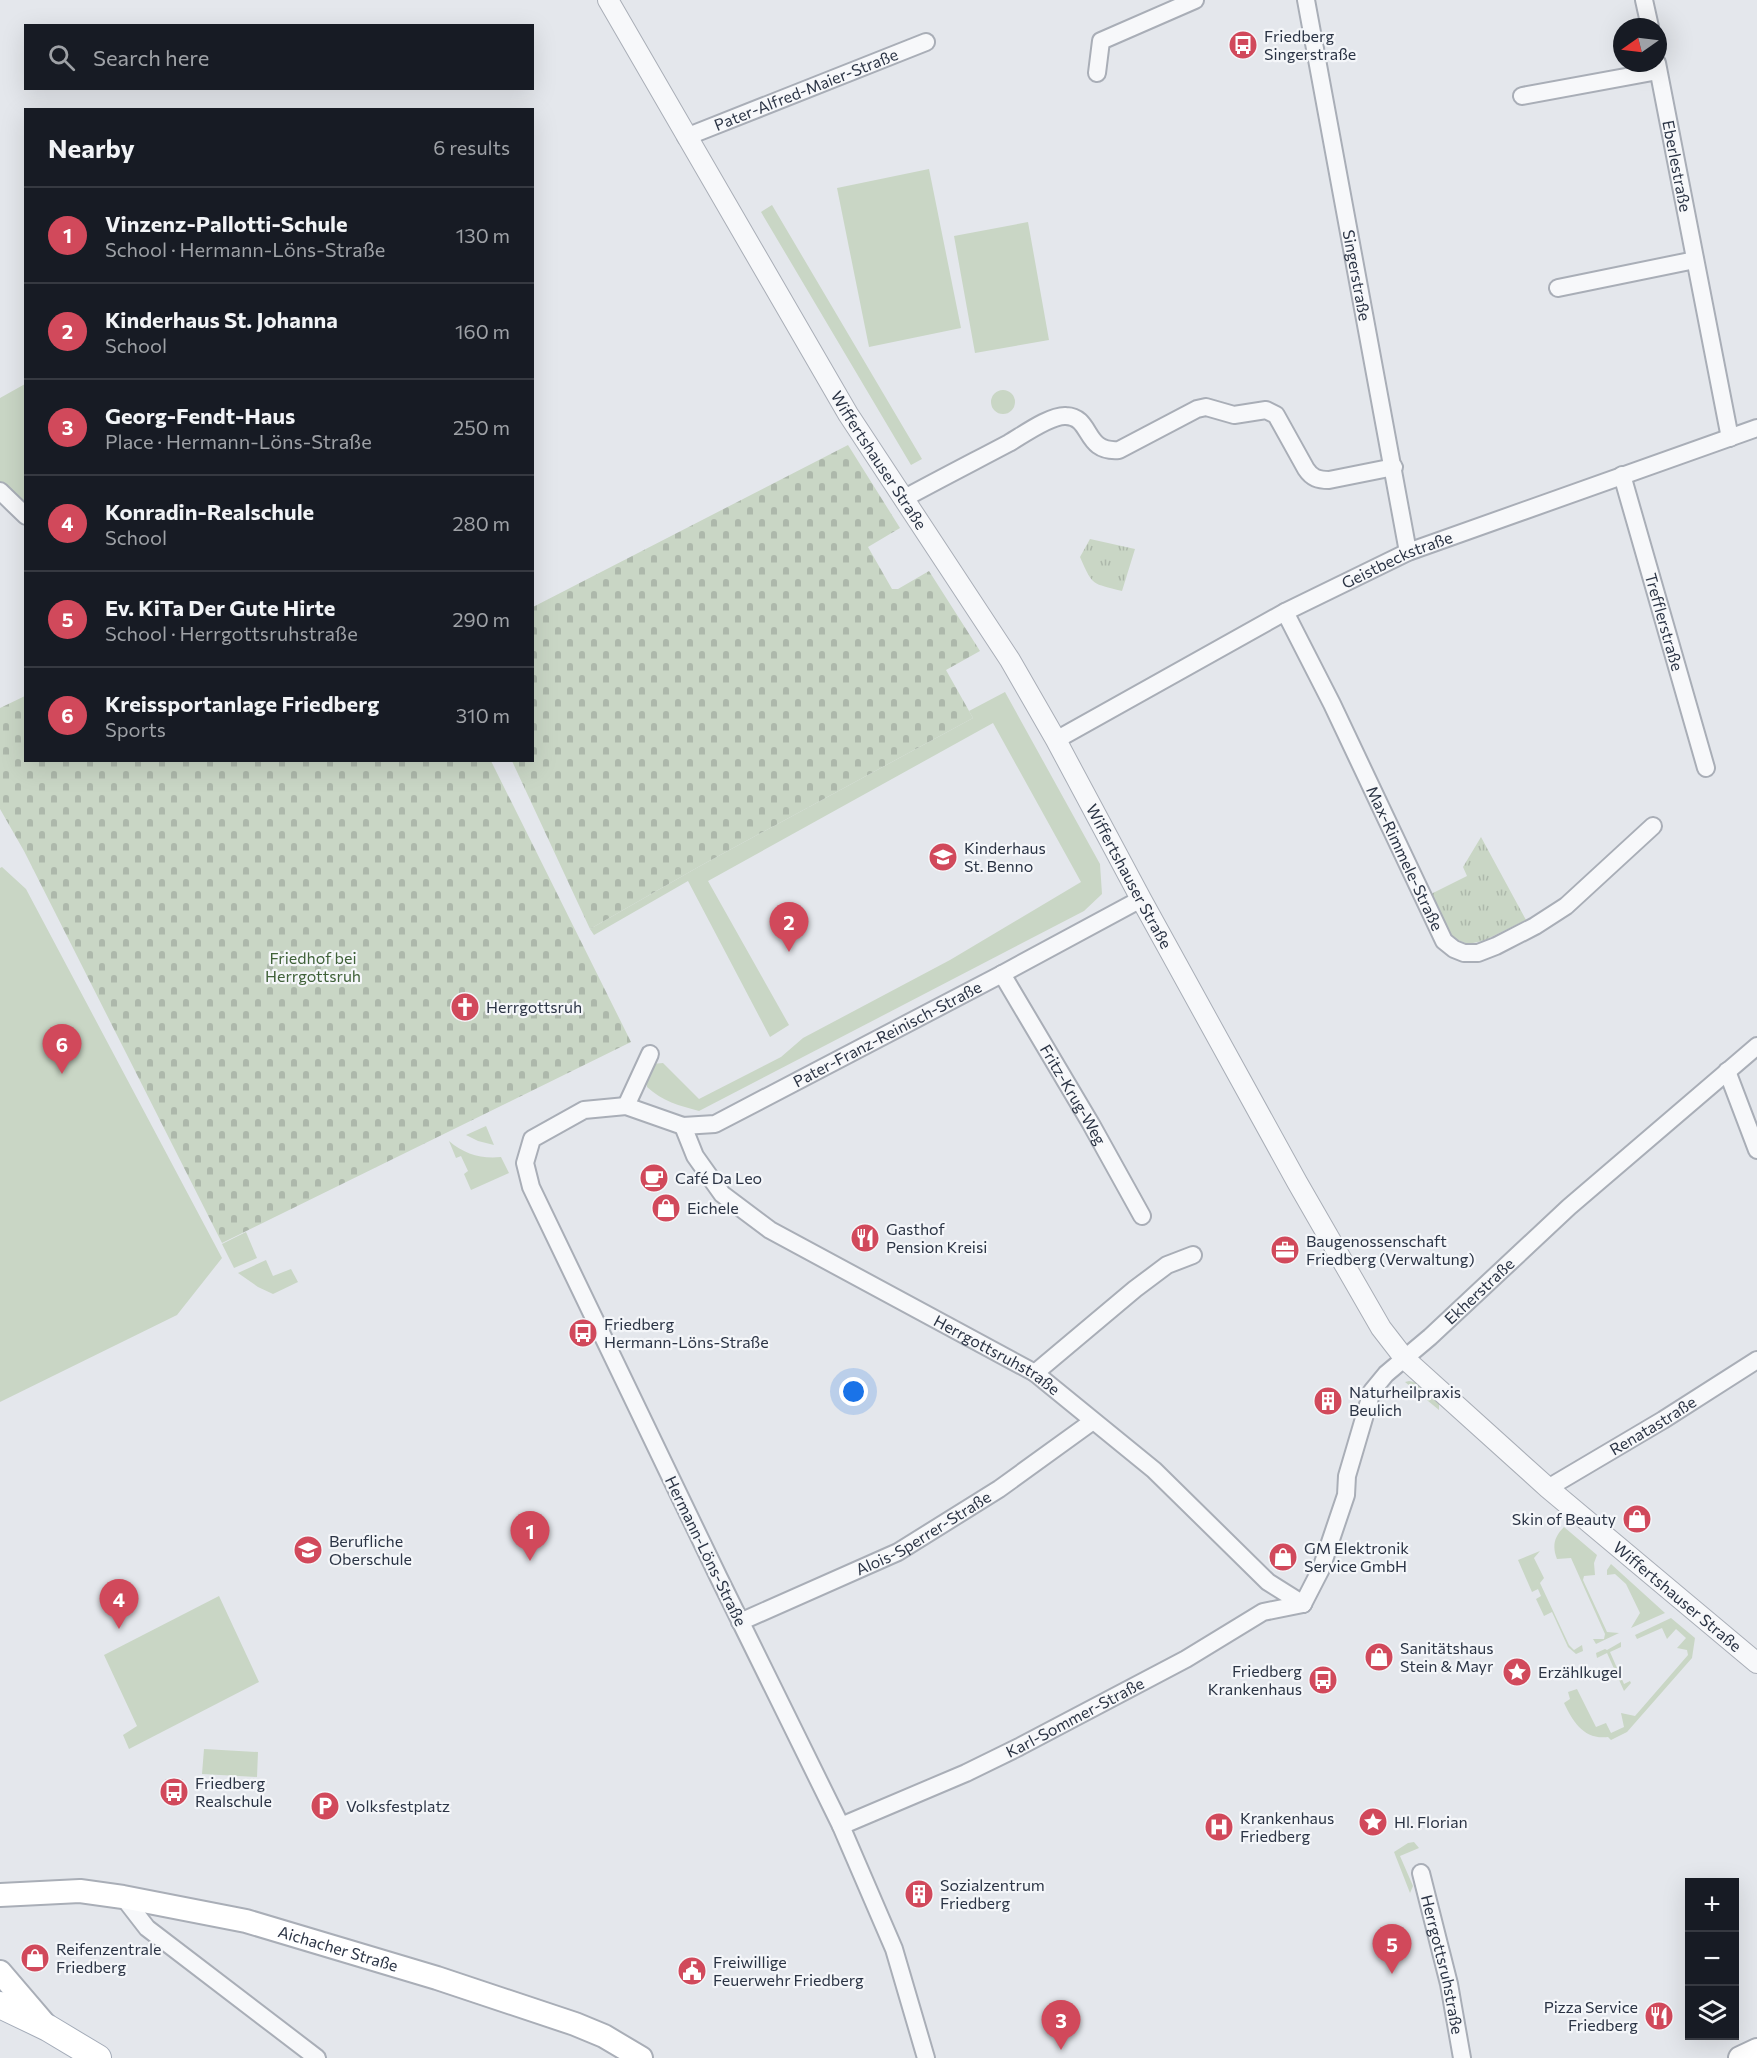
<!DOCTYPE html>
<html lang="en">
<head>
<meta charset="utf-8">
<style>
  body { margin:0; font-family:Commissioner,sans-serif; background:#20242c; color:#f1f3f6 }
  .controls { position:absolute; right:18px; bottom:18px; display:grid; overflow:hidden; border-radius:0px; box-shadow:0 6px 24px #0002 }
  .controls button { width:54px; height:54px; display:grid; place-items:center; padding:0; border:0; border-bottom:2px solid #363941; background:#171b24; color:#f1f3f6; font:30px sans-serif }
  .compass { position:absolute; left:1613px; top:18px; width:54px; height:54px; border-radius:50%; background:#171b24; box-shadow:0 6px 24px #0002; rotate:256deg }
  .you { position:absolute; left:854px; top:1392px; width:21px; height:21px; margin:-15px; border:4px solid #fff; border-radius:50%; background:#1a73e8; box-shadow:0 0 0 9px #1a73e833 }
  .badge { display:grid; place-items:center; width:39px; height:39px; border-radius:50%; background:#d1495b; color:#fff; font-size:20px; font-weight:700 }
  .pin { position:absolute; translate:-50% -50px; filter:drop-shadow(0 2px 3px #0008) }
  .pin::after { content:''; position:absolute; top:32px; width:21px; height:18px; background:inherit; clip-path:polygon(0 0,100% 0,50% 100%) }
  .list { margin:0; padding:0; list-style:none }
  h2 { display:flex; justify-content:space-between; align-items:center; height:78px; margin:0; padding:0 24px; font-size:26px }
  h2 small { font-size:20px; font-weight:400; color:#9ea1a6 }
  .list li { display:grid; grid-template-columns:39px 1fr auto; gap:18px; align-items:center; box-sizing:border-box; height:96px; padding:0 24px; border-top:2px solid #363941 }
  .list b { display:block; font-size:22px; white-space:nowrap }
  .list p { margin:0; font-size:20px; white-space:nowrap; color:#9ea1a6 }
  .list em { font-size:20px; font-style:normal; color:#9ea1a6 }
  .icon { flex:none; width:33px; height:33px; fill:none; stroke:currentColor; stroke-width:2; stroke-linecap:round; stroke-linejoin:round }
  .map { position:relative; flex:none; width:1757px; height:2058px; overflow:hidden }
  .search { position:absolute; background:#171b24; box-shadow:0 6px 24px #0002; left:24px; top:24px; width:510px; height:66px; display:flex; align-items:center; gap:15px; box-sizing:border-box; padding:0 21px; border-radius:0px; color:#9ea1a6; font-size:22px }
  .panel { position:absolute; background:#171b24; box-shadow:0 6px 24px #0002; left:24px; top:108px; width:510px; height:654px; border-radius:0px }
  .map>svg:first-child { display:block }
  .grass { fill:#c9d6c5 }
  .cemetery { fill:url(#cemetery-stones) }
  .park { fill:url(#park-tufts) }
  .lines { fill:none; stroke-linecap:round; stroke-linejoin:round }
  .minor-casing { stroke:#a9aeb7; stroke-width:20 }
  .tertiary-casing { stroke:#a9aeb7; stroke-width:22 }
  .secondary-casing { stroke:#a9aeb7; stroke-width:26 }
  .primary-casing { stroke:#a3abb8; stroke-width:28 }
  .minor { stroke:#f7f8fa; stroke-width:16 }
  .tertiary { stroke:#f7f8fa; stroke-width:20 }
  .secondary { stroke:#fff; stroke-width:22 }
  .primary { stroke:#fff; stroke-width:26 }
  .labels { text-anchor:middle; stroke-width:4.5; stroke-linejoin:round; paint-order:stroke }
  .poi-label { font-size:16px; fill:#2b3445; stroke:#f4f6f9; text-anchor:start }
  .street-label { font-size:16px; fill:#2b3445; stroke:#f4f6f9 }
  .park-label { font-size:16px; fill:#3f6138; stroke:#f4f6f9 }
</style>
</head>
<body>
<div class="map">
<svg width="1757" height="2058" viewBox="0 0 1757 2058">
  <defs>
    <pattern id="cemetery-stones" width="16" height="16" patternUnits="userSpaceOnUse" patternTransform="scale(1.5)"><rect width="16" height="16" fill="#c9d6c5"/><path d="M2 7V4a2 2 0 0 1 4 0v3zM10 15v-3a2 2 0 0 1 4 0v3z" fill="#adb8ab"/></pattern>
    <pattern id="park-tufts" width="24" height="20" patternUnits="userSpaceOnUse" patternTransform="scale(1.5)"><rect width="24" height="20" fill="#c9d6c5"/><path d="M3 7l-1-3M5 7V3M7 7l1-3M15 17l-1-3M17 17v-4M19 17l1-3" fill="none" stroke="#adb8ab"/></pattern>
  </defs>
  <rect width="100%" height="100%" fill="#e4e7ec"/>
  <path class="grass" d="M 929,169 L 961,328 L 869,347 L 837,188 Z
    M 772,205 L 922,459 L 911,465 L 761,212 Z
    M 1028,222 L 1049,340 L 975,353 L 954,236 Z
    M 25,384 L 25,509 L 0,483 L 0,398 Z
    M991 402a12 12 0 1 1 24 0a12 12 0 1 1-24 0Z
    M 1005,692 L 1100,864 L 1102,894 L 1084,911 L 699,1111 C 680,1106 662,1101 647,1087 L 647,1077 L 652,1064 L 663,1063 L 699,1099 L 781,1057 L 803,1038 L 950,960 L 1081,882 L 993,723 L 708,881 L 789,1025 L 770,1037 L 688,881 L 594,935 L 590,929 L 700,866 L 973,718 L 969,711 Z
    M 2,867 L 26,889 L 222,1258 L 177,1315 L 0,1402 L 0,868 Z
    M 486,1126 L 494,1145 L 478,1141 L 466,1135 Z
    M 449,1141 C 464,1154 481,1159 501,1157 L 509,1173 L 471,1190 L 464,1174 L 468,1171 L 461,1156 L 456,1158 Z
    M 246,1232 L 257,1258 L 234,1268 L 222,1244 Z
    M 266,1260 L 273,1276 L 291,1269 L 298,1282 L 273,1294 L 258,1287 L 238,1273 Z
    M 1409,1381 L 1415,1382 L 1439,1402 L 1439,1410 L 1405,1382 Z
    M 1564,1527 L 1597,1555 L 1594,1563 L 1595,1575 L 1584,1576 L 1583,1580 L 1607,1632 L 1619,1633 L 1596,1644 L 1593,1639 L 1604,1639 L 1605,1634 L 1571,1558 L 1557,1559 C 1552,1546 1554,1537 1564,1527 Z
    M 1540,1551 L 1534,1558 L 1544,1578 L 1540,1583 L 1569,1645 L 1574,1650 L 1582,1645 L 1583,1651 L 1576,1654 L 1568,1647 L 1552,1612 L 1544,1616 L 1536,1599 L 1541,1596 L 1538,1589 L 1532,1592 L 1518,1560 Z
    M 1611,1564 L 1665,1613 L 1631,1628 L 1640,1613 L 1626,1584 L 1615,1574 L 1607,1575 L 1607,1570 Z
    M 219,1596 L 259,1682 L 129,1749 L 123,1735 L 137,1726 L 104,1655 Z
    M 1671,1618 L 1695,1638 L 1692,1658 L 1627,1732 L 1611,1740 L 1608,1737 C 1584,1740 1573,1722 1564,1703 L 1570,1699 L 1568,1692 L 1577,1689 L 1596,1727 L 1606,1723 L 1611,1733 L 1624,1727 L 1621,1713 L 1635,1716 L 1688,1655 L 1687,1650 L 1677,1648 L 1686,1638 L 1676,1629 L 1667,1639 L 1662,1628 L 1637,1639 L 1635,1635 Z
    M 1621,1642 L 1621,1647 L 1610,1652 L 1624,1684 L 1630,1681 L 1631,1683 L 1624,1691 L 1607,1653 L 1597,1658 L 1596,1653 L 1605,1649 L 1607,1650 Z
    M 204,1749 L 258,1752 L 257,1777 L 202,1774 Z
    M 1414,1842 L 1419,1848 L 1400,1856 L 1413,1886 L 1410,1893 L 1394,1852 L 1408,1843 Z"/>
  <path class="cemetery" d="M 848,445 L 900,528 L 868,547 L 892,589 L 898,589 L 929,571 L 980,651 L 946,670 L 973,718 L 700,866 L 590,929 L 512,761 L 532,760 L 533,607 Z
    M 25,696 L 26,760 L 491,761 L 631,1042 L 222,1243 L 24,851 L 0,809 L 0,708 Z"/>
  <path class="park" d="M 1090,539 L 1135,549 L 1122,591 C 1092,583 1093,587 1080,557 Z
    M 1481,837 L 1526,920 L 1483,941 L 1468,944 L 1453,938 L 1431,894 L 1467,876 L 1463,867 Z"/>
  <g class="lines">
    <g class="minor-casing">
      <g id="minor">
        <path id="s1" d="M 1306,0 L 1408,552"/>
        <path d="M 1644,0 L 1650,27"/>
        <path id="s2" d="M 1657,63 L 1730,438"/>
        <path d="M 1097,73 L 1101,41 L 1195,0"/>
        <path d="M 1522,96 L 1658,71"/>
        <path id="s3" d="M 686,137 L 926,42"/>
        <path d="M 1558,288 L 1695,260"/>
        <path id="s4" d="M 1622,475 L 1706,768"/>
        <path d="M 0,491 L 26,516"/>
        <path d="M 903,499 C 938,480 973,462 1009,443 C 1023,435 1050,415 1066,416 C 1093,417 1083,453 1119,450 L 1197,409 L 1206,407 L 1234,415 L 1266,410 L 1276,415 L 1306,469 C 1312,478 1318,480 1329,480 L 1394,467"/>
        <path id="s5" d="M 1285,612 L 1332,704 L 1444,941 L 1454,949 L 1464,953 L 1478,953 L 1496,946 L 1535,926 L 1566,906 L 1653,826"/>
        <path id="s6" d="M 1056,740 L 1285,612 L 1408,552 L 1757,428"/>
        <path id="s7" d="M 1002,974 L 1091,1124 L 1142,1216"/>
        <path d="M 1727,1071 L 1757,1150"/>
        <path d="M 626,1106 L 650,1054"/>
        <path id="s8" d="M 683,1126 L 695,1156 L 722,1194 L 770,1230 L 1035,1373 L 1154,1470 L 1268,1582 L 1303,1604"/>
        <path d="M 1035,1373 L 1135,1289 L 1167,1265 L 1193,1255"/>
        <path id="s9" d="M 1548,1488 L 1663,1420 L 1757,1360"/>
        <path id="s10" d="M 1303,1604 L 1321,1569 L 1346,1495 L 1347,1476 L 1372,1391 L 1386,1374 L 1430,1337 L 1569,1207 L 1757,1046"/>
        <path id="s11" d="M 740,1622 L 898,1552 L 999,1489 L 1093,1421"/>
        <path id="s12" d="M 841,1826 L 966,1773 L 1019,1747 L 1186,1659 L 1263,1612 L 1303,1604"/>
        <path id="s13" d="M 1421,1873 L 1449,1984 L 1462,2058"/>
        <path d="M 123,1897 L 147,1928 L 317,2058"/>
        <path id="s14" d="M 926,2058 L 894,1949 L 841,1826 L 719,1578 L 531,1187 L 525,1163 L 532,1139 L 584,1110 L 626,1106 L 683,1126 L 715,1124 L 1002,974 L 1141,899"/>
      </g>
    </g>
    <g class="tertiary-casing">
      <g id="tertiary">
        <path id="s15" d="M 608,0 L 848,414 L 1010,660 L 1056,740 L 1141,899 L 1297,1182 L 1381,1328 L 1405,1359 L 1548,1488 L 1757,1663"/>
      </g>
    </g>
    <g class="secondary-casing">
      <g id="secondary">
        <path id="s16" d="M 0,1895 L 80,1891 L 123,1897 L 246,1921 L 437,1978 L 575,2024 L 604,2036 L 641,2058"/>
        <path d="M 0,1972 L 47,2027"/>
        <path d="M 1740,2058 L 1757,2050"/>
      </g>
    </g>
    <g class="primary-casing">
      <path id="primary" d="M 0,2005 L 48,2028 L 98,2058"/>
    </g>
    <use href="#minor" class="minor"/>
    <use href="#tertiary" class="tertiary"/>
    <use href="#secondary" class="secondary"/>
    <use href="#primary" class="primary"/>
  </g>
  <defs>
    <g id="bus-disc" transform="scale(1.5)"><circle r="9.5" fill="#d1495b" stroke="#f4f6f9"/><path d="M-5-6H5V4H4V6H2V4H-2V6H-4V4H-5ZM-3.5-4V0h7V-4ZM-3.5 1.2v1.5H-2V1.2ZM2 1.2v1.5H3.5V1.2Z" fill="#fff"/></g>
    <g id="school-disc" transform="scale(1.5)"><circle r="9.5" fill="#d1495b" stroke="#f4f6f9"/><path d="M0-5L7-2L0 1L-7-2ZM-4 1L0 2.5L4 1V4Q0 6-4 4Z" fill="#fff"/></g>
    <g id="church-disc" transform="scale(1.5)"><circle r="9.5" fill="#d1495b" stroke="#f4f6f9"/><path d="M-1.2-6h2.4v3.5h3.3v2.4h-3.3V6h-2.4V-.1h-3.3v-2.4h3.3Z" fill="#fff"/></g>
    <g id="cafe-disc" transform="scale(1.5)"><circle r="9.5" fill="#d1495b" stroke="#f4f6f9"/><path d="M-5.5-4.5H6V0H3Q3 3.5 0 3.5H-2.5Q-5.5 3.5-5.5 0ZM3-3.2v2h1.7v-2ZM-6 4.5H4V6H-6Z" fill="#fff"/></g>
    <g id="shop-disc" transform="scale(1.5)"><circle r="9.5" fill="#d1495b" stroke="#f4f6f9"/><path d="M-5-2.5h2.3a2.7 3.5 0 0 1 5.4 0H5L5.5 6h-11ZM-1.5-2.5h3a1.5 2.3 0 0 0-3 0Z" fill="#fff"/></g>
    <g id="restaurant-disc" transform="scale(1.5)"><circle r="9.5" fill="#d1495b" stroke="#f4f6f9"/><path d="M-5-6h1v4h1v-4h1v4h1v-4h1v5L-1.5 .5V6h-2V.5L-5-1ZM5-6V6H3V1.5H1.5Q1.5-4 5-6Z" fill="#fff"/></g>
    <g id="office-disc" transform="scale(1.5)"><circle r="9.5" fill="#d1495b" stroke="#f4f6f9"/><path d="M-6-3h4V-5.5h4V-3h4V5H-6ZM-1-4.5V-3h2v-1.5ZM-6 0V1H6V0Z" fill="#fff"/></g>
    <g id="building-disc" transform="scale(1.5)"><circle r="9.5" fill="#d1495b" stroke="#f4f6f9"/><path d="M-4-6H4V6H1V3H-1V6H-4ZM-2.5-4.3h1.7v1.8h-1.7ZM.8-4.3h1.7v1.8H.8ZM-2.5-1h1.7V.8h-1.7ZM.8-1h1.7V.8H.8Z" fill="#fff"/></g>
    <g id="sight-disc" transform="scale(1.5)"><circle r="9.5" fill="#d1495b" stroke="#f4f6f9"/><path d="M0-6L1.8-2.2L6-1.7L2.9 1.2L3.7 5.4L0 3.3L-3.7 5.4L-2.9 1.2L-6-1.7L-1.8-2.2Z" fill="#fff"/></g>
    <g id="parking-disc" transform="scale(1.5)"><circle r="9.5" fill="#d1495b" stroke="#f4f6f9"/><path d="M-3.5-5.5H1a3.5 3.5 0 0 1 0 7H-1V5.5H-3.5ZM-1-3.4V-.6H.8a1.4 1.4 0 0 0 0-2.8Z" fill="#fff"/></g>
    <g id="hospital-disc" transform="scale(1.5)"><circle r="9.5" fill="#d1495b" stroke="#f4f6f9"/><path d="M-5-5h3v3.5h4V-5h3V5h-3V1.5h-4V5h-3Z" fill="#fff"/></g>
    <g id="civic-disc" transform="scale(1.5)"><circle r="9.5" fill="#d1495b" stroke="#f4f6f9"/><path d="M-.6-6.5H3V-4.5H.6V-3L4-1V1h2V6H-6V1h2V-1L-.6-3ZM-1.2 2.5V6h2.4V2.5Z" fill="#fff"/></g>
  </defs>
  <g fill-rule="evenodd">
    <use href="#bus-disc" x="1243" y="45"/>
    <use href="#school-disc" x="943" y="857"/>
    <use href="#church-disc" x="465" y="1007"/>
    <use href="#cafe-disc" x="654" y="1178"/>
    <use href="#shop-disc" x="666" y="1208"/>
    <use href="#restaurant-disc" x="865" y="1238"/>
    <use href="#office-disc" x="1285" y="1250"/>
    <use href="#bus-disc" x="583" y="1333"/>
    <use href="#building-disc" x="1328" y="1401"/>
    <use href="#shop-disc" x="1637" y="1519"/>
    <use href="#school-disc" x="308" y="1550"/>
    <use href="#shop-disc" x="1283" y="1557"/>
    <use href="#shop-disc" x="1379" y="1657"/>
    <use href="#sight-disc" x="1517" y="1672"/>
    <use href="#bus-disc" x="1323" y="1680"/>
    <use href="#bus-disc" x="174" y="1792"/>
    <use href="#parking-disc" x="325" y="1806"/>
    <use href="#sight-disc" x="1373" y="1822"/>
    <use href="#hospital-disc" x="1219" y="1827"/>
    <use href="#building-disc" x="919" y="1894"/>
    <use href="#shop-disc" x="35" y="1958"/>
    <use href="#civic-disc" x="692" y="1971"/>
    <use href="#restaurant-disc" x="1659" y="2016"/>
  </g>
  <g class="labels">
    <g class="poi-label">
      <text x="1264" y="42">Friedberg<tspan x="1264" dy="18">Singerstraße</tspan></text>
      <text x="964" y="854">Kinderhaus<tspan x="964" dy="18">St. Benno</tspan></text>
      <text x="486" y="1013">Herrgottsruh</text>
      <text x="675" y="1184">Café Da Leo</text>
      <text x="687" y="1214">Eichele</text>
      <text x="886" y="1235">Gasthof<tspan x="886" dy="18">Pension Kreisi</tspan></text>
      <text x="1306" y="1247">Baugenossenschaft<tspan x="1306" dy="18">Friedberg (Verwaltung)</tspan></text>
      <text x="604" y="1330">Friedberg<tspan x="604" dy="18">Hermann-Löns-Straße</tspan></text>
      <text x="1349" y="1398">Naturheilpraxis<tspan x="1349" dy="18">Beulich</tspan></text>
      <text x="1616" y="1525" text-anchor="end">Skin of Beauty</text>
      <text x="329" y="1547">Berufliche<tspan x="329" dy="18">Oberschule</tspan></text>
      <text x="1304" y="1554">GM Elektronik<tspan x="1304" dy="18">Service GmbH</tspan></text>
      <text x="1400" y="1654">Sanitätshaus<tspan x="1400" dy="18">Stein &amp; Mayr</tspan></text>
      <text x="1302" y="1677" text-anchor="end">Friedberg<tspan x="1302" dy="18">Krankenhaus</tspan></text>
      <text x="1538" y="1678">Erzählkugel</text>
      <text x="195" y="1789">Friedberg<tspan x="195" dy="18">Realschule</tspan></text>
      <text x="346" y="1812">Volksfestplatz</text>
      <text x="1240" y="1824">Krankenhaus<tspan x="1240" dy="18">Friedberg</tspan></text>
      <text x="1394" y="1828">Hl. Florian</text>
      <text x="940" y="1891">Sozialzentrum<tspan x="940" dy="18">Friedberg</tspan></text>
      <text x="56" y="1955">Reifenzentrale<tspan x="56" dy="18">Friedberg</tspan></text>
      <text x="713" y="1968">Freiwillige<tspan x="713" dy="18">Feuerwehr Friedberg</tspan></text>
      <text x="1638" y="2013" text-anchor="end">Pizza Service<tspan x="1638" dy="18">Friedberg</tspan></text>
    </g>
    <g class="street-label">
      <text dy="6" stroke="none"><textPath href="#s3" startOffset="129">Pater-Alfred-Maier-Straße</textPath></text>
      <text dy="6" stroke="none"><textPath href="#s2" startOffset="105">Eberlestraße</textPath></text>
      <text dy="6" stroke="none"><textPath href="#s1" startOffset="280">Singerstraße</textPath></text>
      <text dy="6" stroke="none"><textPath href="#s15" startOffset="534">Wiffertshauser Straße</textPath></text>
      <text dy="6" stroke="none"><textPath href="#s6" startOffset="386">Geistbeckstraße</textPath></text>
      <text dy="6" stroke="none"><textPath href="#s4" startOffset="153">Trefflerstraße</textPath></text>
      <text dy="6" stroke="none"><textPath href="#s5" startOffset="274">Max-Rimmele-Straße</textPath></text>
      <text dy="6" stroke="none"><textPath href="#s15" startOffset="1020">Wiffertshauser Straße</textPath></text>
      <text dy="6" stroke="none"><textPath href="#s14" startOffset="1396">Pater-Franz-Reinisch-Straße</textPath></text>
      <text dy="6" stroke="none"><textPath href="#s7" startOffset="140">Fritz-Krug-Weg</textPath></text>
      <text dy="6" stroke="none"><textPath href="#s10" startOffset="372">Ekherstraße</textPath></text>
      <text dy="6" stroke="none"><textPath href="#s8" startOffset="398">Herrgottsruhstraße</textPath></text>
      <text dy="6" stroke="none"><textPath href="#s9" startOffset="122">Renatastraße</textPath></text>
      <text dy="6" stroke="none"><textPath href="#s11" startOffset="204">Alois-Sperrer-Straße</textPath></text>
      <text transform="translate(706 1551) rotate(64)" y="6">Hermann-Löns-Straße</text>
      <text dy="6" stroke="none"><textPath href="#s15" startOffset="1938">Wiffertshauser Straße</textPath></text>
      <text dy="6" stroke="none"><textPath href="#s12" startOffset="258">Karl-Sommer-Straße</textPath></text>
      <text dy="6" stroke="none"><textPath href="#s16" startOffset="345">Aichacher Straße</textPath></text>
      <text dy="6" stroke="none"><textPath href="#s13" startOffset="94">Herrgottsruhstraße</textPath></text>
    </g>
    <g class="park-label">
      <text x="313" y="964">Friedhof bei<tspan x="313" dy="18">Herrgottsruh</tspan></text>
    </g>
  </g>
</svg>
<div class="controls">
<button>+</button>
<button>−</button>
<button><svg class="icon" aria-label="layers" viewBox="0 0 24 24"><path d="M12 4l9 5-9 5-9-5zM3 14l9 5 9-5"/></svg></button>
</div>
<svg class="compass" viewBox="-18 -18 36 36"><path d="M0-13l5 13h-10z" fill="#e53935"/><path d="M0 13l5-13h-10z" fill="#9ea1a6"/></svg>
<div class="you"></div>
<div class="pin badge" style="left:530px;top:1561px">1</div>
<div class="pin badge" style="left:789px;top:952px">2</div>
<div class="pin badge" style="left:1061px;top:2050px">3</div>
<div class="pin badge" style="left:119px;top:1629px">4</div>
<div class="pin badge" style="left:1392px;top:1974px">5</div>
<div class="pin badge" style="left:62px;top:1074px">6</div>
<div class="search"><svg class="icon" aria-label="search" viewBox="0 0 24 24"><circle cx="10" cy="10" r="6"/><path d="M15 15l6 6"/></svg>Search here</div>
<section class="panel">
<h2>Nearby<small>6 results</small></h2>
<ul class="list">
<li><span class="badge">1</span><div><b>Vinzenz-Pallotti-Schule</b><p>School · Hermann-Löns-Straße</p></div><em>130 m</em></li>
<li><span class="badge">2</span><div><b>Kinderhaus St. Johanna</b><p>School</p></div><em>160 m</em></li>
<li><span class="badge">3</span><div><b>Georg-Fendt-Haus</b><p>Place · Hermann-Löns-Straße</p></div><em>250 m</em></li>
<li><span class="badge">4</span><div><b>Konradin-Realschule</b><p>School</p></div><em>280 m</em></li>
<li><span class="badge">5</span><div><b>Ev. KiTa Der Gute Hirte</b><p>School · Herrgottsruhstraße</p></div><em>290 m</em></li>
<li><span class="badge">6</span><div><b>Kreissportanlage Friedberg</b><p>Sports</p></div><em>310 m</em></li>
</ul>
</section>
</div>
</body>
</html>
